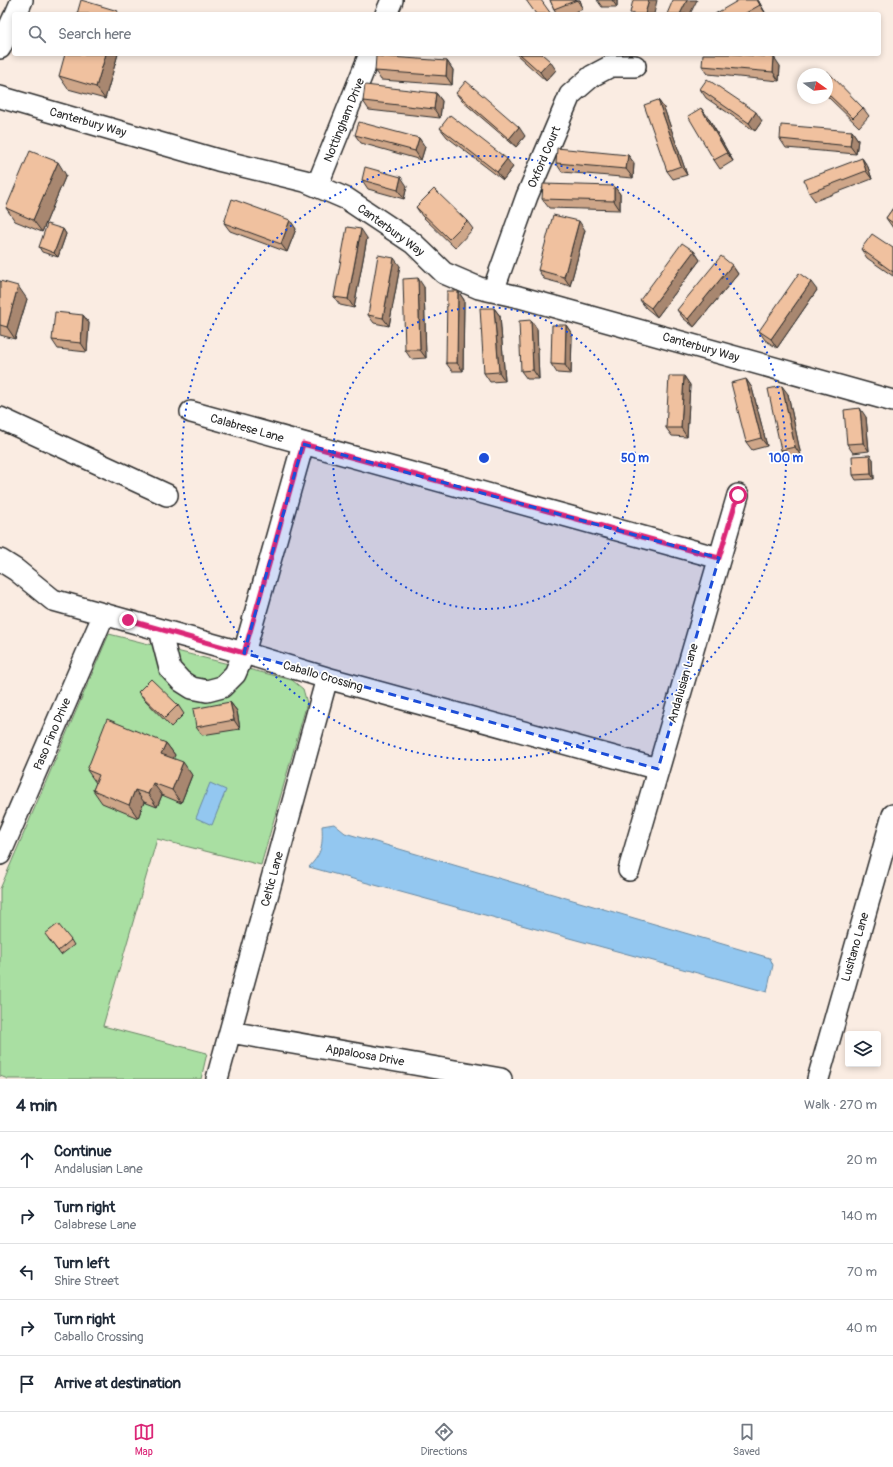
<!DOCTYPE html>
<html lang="en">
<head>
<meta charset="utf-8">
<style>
  body { margin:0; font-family:Pangolin,sans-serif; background:#f2f2f3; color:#1f2937 }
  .controls { position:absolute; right:12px; bottom:12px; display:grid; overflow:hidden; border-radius:4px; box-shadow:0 2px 6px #0003 }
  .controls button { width:36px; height:36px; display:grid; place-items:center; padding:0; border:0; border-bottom:1px solid #e0e1e3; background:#fff; color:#1f2937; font:20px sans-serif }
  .compass { position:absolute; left:797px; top:68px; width:36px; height:36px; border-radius:50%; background:#fff; box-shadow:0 2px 6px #0003; rotate:105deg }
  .stop { position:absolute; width:12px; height:12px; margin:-9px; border:3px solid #db2777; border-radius:50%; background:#fff }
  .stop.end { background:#db2777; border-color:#fff; box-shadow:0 1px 4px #0008 }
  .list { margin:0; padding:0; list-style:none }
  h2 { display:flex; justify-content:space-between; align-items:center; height:52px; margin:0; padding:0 16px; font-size:17px }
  h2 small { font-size:13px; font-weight:400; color:#747a83 }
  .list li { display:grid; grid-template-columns:26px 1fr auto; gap:12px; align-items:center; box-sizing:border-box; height:56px; padding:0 16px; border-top:1px solid #e0e1e3 }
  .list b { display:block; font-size:15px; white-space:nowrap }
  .list p { margin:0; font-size:13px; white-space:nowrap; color:#747a83 }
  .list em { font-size:13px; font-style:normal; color:#747a83 }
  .icon { flex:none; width:22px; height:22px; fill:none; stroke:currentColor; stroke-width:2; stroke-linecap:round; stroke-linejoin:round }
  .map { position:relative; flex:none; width:893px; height:1079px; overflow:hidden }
  .search { position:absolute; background:#fff; box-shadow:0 2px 6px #0003; left:12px; right:12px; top:12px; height:44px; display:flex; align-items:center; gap:10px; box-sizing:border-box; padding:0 14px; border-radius:4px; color:#747a83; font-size:15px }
  .sheet { height:332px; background:#fff }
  nav { display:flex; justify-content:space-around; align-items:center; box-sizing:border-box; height:56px; border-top:1px solid #e0e1e3; background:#fff; font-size:11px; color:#747a83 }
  nav a { display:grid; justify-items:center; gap:2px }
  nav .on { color:#db2777 }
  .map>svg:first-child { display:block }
  .green { fill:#a9dfa2; stroke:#6a8566 }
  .water { fill:#93c7f0; stroke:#6989a1 }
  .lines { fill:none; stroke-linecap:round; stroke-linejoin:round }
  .minor-casing { stroke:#2b2b2b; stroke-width:24 }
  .minor { stroke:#fff; stroke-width:21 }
  .wall { fill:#cea689; stroke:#2b2b2b }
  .shaded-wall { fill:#a8876f; stroke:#2b2b2b }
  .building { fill:#f0c19f; stroke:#2b2b2b }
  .route { stroke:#db2777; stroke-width:5 }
  .marked { fill:#1d4ed8; fill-opacity:0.2; stroke:#1d4ed8; stroke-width:3; stroke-dasharray:8 5; stroke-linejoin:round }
  .ring { fill:none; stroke:#1d4ed8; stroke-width:2; stroke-dasharray:2 4 }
  .labels { text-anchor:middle; stroke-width:3.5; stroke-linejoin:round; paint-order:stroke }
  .street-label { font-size:12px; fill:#2b2b2b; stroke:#fff }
  .centre { fill:#1d4ed8; stroke:#fff; stroke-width:2 }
  .ring-label { font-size:12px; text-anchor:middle; font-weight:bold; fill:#1d4ed8; stroke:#fff; stroke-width:3.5; stroke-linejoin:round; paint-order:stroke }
</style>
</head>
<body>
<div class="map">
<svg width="893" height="1079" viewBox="0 0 893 1079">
  <rect width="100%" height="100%" fill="#faece2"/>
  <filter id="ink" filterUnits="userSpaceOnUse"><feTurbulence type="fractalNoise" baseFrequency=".025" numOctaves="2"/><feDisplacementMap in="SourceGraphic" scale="8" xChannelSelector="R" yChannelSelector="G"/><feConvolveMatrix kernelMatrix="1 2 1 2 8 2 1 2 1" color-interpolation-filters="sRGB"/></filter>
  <g filter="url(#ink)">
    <path class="green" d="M 109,634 L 292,680 L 303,689 L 307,703 L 261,865 L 157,839 L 103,1026 L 207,1053 L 201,1079 L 8,1079 L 0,1076 L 0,889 Z"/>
    <path class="water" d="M 210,783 L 226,790 L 212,825 L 196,818 Z
      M 334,824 L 345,833 L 770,958 L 773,965 L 767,992 L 309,867 C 322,853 323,845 322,826 Z"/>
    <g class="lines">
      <g class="minor-casing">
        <path id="minor" d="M 16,14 L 22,0
          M 386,14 L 392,0
          M 0,48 L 14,17
          M 0,97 L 218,160 L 305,181 L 347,199 L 413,243 L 444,273 L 479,288 L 519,297 L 893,401
          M 317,186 L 370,54
          M 493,291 L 527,196 L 570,95 L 592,76 L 611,66 L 635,66
          M 191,412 L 719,558
          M 0,418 L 167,495
          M 0,560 L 16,570 L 53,600 L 244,653 L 327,678 L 658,769
          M 160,630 L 170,669 L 181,681 L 192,688 L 207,691 L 222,687 L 235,674 L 244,653 L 303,444
          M 0,854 L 104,614
          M 629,870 L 738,495
          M 230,1032 L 501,1079
          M 217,1079 L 327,678
          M 818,1079 L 893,815"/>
      </g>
      <use href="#minor" class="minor"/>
    </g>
    <path class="wall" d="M 550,0 L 580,0 L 583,9 L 570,14 L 557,14 L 554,9 Z
      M 597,0 L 617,0 L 617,7 L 602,7 Z
      M 758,0 L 766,14 L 715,14 Z
      M 118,54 L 105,99 L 68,89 L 59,76 Z
      M 516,54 L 542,54 L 556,70 L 546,81 Z
      M 447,61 L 453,70 L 452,85 L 381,80 L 375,71 Z
      M 702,66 L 780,66 L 779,81 L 708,74 Z
      M 827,74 L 863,108 L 869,116 L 859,127 L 827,96 Z
      M 700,89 L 762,121 L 755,131 L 706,98 Z
      M 436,93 L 442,101 L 440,118 L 369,110 L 363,101 Z
      M 456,93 L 525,136 L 516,147 L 462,101 Z
      M 658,100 L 664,108 L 687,175 L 673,179 L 667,171 Z
      M 708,117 L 733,161 L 720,169 L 714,160 Z
      M 440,128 L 513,167 L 503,180 L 447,137 Z
      M 852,131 L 858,140 L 856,154 L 786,148 L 780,139 Z
      M 355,135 L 419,138 L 425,147 L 421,160 L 361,143 Z
      M 628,155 L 634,163 L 633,178 L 562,172 L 556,163 Z
      M 862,158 L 868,167 L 872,179 L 815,201 L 809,193 Z
      M 66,175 L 42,232 L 15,221 L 6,208 Z
      M 362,180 L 407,186 L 404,199 L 368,189 Z
      M 614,186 L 620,194 L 620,210 L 549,208 L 542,199 Z
      M 416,207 L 467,221 L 473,229 L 455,248 L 422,216 Z
      M 893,208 L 893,228 L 886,218 Z
      M 290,220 L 296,229 L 287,252 L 230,231 L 224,223 Z
      M 63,229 L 66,234 L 58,257 L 42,252 L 39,247 Z
      M 585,230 L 570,286 L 544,279 L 538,270 Z
      M 367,238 L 354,308 L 340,305 L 334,297 Z
      M 893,248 L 893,276 L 867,258 L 861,249 Z
      M 694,251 L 700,260 L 657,317 L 646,308 L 640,300 Z
      M 732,265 L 738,274 L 694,327 L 683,318 L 677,310 Z
      M 400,266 L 389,326 L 374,323 L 368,315 Z
      M 0,281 L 27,299 L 15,339 L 0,335 Z
      M 424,287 L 426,358 L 411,359 L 405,350 Z
      M 817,290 L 777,348 L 765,340 L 759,331 Z
      M 458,291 L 464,300 L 463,371 L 452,371 L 446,363 Z
      M 494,308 L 500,316 L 505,381 L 490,382 L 484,373 Z
      M 83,315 L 89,323 L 87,352 L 58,349 L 52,340 Z
      M 531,320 L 537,329 L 539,379 L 527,379 L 521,371 Z
      M 566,325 L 572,334 L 571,374 L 557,373 L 551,364 Z
      M 684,376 L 690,385 L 687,437 L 672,436 L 666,428 Z
      M 746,379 L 752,388 L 767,446 L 752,450 L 746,442 Z
      M 788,394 L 801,456 L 787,459 L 781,450 Z
      M 866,417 L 869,451 L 853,453 L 847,444 Z
      M 873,459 L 874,479 L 856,480 L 853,475 Z
      M 138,692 L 178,705 L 184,714 L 171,727 L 145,700 Z
      M 230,702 L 237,711 L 240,729 L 202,735 L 196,727 Z
      M 166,743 L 175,755 L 173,758 L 192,775 L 181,803 L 162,795 L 157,807 L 144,802 L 138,818 L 102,803 L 93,790 L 96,783 L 87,770 Z
      M 48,938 L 71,940 L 74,945 L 61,955 Z"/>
    <path class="shaded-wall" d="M 577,0 L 580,0 L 583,9 Z
      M 612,0 L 617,0 L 617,7 Z
      M 649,0 L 657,0 L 654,14 L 645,14 Z
      M 687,0 L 697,0 L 690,14 L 680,14 Z
      M 757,0 L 758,0 L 766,14 L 760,5 Z
      M 106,54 L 118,54 L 105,99 L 96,87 Z
      M 774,57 L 780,66 L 779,81 L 773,72 Z
      M 447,61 L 453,70 L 452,85 L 446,76 Z
      M 550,61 L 556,70 L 546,81 L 540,72 Z
      M 436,93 L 442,101 L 440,118 L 434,109 Z
      M 658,100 L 664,108 L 687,175 L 681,166 Z
      M 701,108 L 708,117 L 733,161 L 727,153 Z
      M 756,112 L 762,121 L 755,131 L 749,123 Z
      M 519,127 L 525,136 L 516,147 L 509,139 Z
      M 852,131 L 858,140 L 856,154 L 850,146 Z
      M 419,138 L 425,147 L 421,160 L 415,151 Z
      M 628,155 L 634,163 L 633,178 L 626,169 Z
      M 862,158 L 868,167 L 872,179 L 866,171 Z
      M 507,159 L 513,167 L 503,180 L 497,172 Z
      M 58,162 L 66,175 L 42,232 L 33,220 Z
      M 401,177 L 407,186 L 404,199 L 398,190 Z
      M 614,186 L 620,194 L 620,210 L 614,201 Z
      M 290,220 L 296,229 L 287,252 L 281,244 Z
      M 579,221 L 585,230 L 570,286 L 564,277 Z
      M 63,229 L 66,234 L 58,257 L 54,253 Z
      M 361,229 L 367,238 L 354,308 L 348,299 Z
      M 694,251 L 700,260 L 657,317 L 651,308 Z
      M 394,258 L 400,266 L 389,326 L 383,318 Z
      M 732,265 L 738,274 L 694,327 L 688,319 Z
      M 418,278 L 424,287 L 426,358 L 420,350 Z
      M 811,282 L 817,290 L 777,348 L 771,339 Z
      M 18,286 L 27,299 L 15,339 L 7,327 Z
      M 458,291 L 464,300 L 463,371 L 457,363 Z
      M 494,308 L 500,316 L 505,381 L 499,372 Z
      M 83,315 L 89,323 L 87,352 L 81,343 Z
      M 531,320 L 537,329 L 539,379 L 533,370 Z
      M 566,325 L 572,334 L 571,374 L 565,365 Z
      M 684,376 L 690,385 L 687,437 L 681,428 Z
      M 746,379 L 752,388 L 767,446 L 761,438 Z
      M 782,386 L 788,394 L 801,456 L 795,447 Z
      M 860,408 L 866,417 L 869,451 L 863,443 Z
      M 870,455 L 873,459 L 874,479 L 871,474 Z
      M 230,702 L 237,711 L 240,729 L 234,720 Z
      M 166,743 L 175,755 L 170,766 L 161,754 Z
      M 183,762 L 192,775 L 181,803 L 172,790 Z
      M 153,783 L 162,795 L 157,807 L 148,794 Z
      M 135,790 L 144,802 L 138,818 L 129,805 Z"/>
    <path class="building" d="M 81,0 L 118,11 L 117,14 L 77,14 Z
      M 526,0 L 541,0 L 551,14 L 536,14 Z
      M 550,0 L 577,0 L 554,9 Z
      M 633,0 L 649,0 L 645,14 L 634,14 L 630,13 Z
      M 673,0 L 687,0 L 680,14 L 667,14 Z
      M 739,0 L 757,0 L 760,5 L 744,14 L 715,14 Z
      M 65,54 L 106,54 L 96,87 L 59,76 Z
      M 520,54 L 542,54 L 550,61 L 540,72 Z
      M 703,54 L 733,54 L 774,57 L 773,72 L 702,66 Z
      M 376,56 L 447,61 L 446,76 L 375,71 Z
      M 827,71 L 863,108 L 853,118 L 827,93 L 827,74 L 824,74 Z
      M 707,79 L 756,112 L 749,123 L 700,89 Z
      M 466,81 L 519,127 L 509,139 L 456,93 Z
      M 365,85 L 436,93 L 434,109 L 363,101 Z
      M 658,100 L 681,166 L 667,171 L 644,105 Z
      M 701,108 L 727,153 L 714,160 L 688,116 Z
      M 450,115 L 507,159 L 497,172 L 440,128 Z
      M 359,122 L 419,138 L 415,151 L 355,135 Z
      M 781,125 L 852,131 L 850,146 L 780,139 Z
      M 557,148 L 628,155 L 626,169 L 556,163 Z
      M 30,151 L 58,162 L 33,220 L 6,208 Z
      M 862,158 L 866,171 L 809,193 L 804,180 Z
      M 365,167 L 401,177 L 398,190 L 362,180 Z
      M 543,184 L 614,186 L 614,201 L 542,199 Z
      M 434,189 L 467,221 L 449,239 L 416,207 Z
      M 232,199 L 290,220 L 281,244 L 224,223 Z
      M 893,208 L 893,223 L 886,218 Z
      M 553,215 L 579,221 L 564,277 L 538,270 Z
      M 47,224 L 63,229 L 54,253 L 39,247 Z
      M 347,227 L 361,229 L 348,299 L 334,297 Z
      M 872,234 L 893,248 L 893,272 L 861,249 Z
      M 682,243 L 694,251 L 651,308 L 640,300 Z
      M 378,255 L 394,258 L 383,318 L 368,315 Z
      M 721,256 L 732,265 L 688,319 L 677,310 Z
      M 799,273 L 811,282 L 771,339 L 759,331 Z
      M 418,278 L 420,350 L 405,350 L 403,279 Z
      M 0,281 L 18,286 L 7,327 L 0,325 Z
      M 447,291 L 458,291 L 457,363 L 446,363 Z
      M 480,308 L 494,308 L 499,372 L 484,373 Z
      M 55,312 L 83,315 L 81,343 L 52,340 Z
      M 531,320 L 533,370 L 521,371 L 519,321 Z
      M 552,325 L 566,325 L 565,365 L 551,364 Z
      M 669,376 L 684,376 L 681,428 L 666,428 Z
      M 746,379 L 761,438 L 746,442 L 731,383 Z
      M 782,386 L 795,447 L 781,450 L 768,389 Z
      M 860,408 L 863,443 L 847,444 L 844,410 Z
      M 870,455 L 871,474 L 853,475 L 852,456 Z
      M 151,679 L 178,705 L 165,718 L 138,692 Z
      M 230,702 L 234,720 L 196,727 L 193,709 Z
      M 107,719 L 166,743 L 161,754 L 183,762 L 172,790 L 153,783 L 148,794 L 135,790 L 129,805 L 93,790 L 99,775 L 87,770 Z
      M 58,924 L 71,940 L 58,951 L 45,934 Z"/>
  </g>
  <g class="lines" filter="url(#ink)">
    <path class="route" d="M 128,620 L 244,653 L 303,444 L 719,558 L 738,495"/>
  </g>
  <path class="marked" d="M 303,444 L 719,558 L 658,769 L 244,653 Z"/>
  <g class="ring">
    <circle cx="484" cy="458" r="151"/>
    <circle cx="484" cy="458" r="302"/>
  </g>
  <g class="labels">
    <g class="street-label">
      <text transform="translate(344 120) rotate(-68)" y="4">Nottingham Drive</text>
      <text transform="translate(88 122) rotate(16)" y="4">Canterbury Way</text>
      <text transform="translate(544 157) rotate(-67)" y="4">Oxford Court</text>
      <text transform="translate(391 230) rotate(36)" y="4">Canterbury Way</text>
      <text transform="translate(701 347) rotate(16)" y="4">Canterbury Way</text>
      <text transform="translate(247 428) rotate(16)" y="4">Calabrese Lane</text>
      <text transform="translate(323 676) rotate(16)" y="4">Caballo Crossing</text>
      <text transform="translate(683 683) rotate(-74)" y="4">Andalusian Lane</text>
      <text transform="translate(52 734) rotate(-67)" y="4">Paso Fino Drive</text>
      <text transform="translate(272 879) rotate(-75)" y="4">Celtic Lane</text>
      <text transform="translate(855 947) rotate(-74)" y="4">Lusitano Lane</text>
      <text transform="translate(365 1055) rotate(10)" y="4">Appaloosa Drive</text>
    </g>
  </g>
  <circle cx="484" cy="458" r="6" class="centre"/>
  <g class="ring-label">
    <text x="635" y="462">50 m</text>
    <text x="786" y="462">100 m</text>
  </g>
</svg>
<div class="controls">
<button><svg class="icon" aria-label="layers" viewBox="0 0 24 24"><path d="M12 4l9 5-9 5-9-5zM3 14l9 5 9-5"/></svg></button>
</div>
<svg class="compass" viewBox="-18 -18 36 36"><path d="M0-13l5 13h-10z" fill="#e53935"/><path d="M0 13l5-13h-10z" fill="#747a83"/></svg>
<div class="stop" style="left:738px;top:495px"></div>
<div class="stop end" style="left:128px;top:620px"></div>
<div class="search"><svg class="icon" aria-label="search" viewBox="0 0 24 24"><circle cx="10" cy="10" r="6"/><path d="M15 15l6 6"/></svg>Search here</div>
</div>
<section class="sheet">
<h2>4 min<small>Walk · 270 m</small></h2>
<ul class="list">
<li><svg class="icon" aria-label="ahead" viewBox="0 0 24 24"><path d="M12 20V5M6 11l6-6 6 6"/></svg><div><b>Continue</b><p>Andalusian Lane</p></div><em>20 m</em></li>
<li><svg class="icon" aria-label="right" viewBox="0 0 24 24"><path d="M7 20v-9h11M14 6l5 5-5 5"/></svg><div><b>Turn right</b><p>Calabrese Lane</p></div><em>140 m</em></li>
<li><svg class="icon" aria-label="left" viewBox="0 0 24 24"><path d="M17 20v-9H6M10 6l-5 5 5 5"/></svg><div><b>Turn left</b><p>Shire Street</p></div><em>70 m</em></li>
<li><svg class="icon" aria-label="right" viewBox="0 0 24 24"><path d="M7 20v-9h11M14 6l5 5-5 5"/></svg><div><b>Turn right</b><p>Caballo Crossing</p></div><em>40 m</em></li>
<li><svg class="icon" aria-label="arrive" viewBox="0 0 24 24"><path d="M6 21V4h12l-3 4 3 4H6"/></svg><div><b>Arrive at destination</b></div></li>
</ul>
</section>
<nav>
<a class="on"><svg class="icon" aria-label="map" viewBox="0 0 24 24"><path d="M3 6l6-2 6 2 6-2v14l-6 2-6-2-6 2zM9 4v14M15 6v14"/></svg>Map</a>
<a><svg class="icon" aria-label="directions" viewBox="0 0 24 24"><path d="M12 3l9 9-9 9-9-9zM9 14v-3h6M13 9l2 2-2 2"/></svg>Directions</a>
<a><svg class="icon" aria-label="saved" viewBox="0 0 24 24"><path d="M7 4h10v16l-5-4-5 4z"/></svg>Saved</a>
</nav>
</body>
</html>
